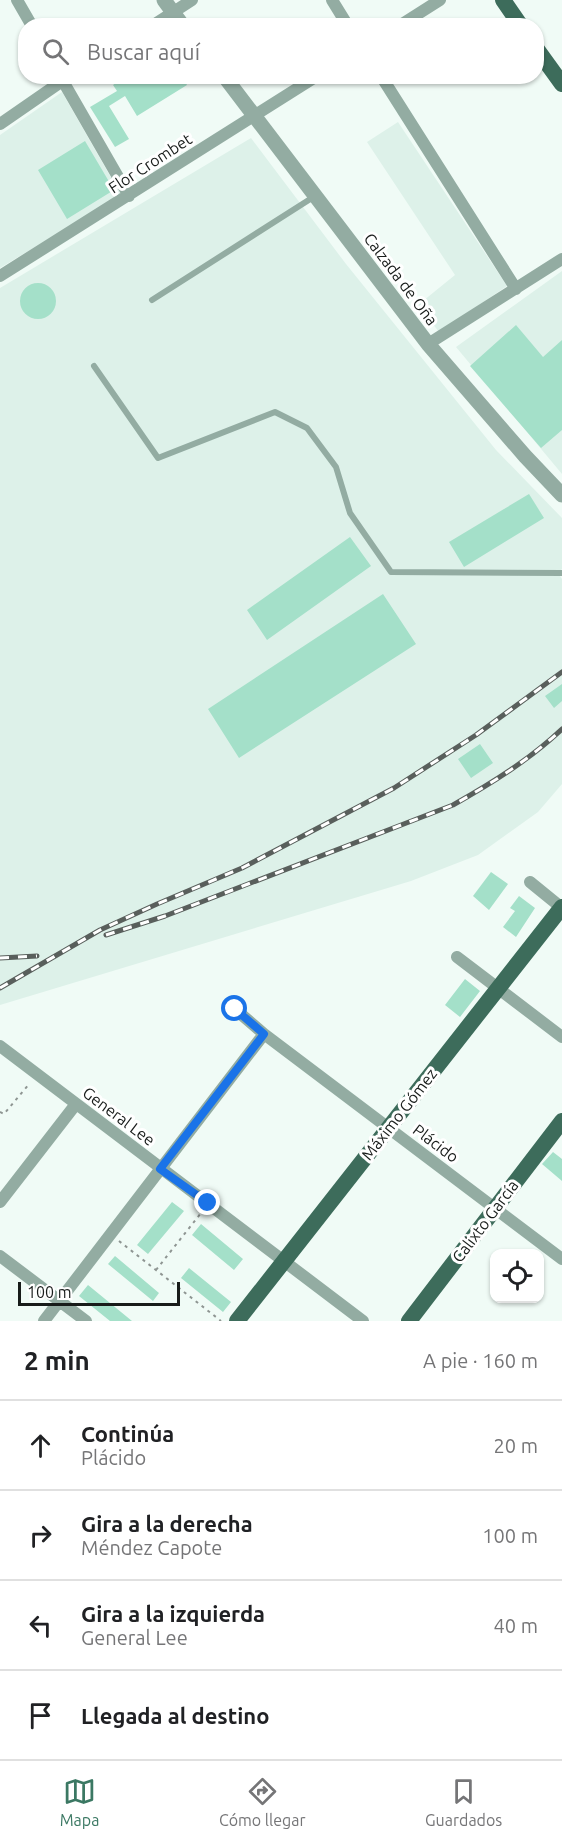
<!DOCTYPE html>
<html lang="es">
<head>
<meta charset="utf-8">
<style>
  body { margin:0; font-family:Ubuntu,sans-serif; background:#f2f2f2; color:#202124 }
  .controls { position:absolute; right:18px; bottom:18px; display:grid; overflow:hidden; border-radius:12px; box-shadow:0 2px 4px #0004 }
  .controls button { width:54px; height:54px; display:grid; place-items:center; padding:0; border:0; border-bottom:2px solid #e0e0e0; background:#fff; color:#202124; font:30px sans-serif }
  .scale { position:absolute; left:18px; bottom:15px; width:162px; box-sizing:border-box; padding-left:6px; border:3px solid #181c1a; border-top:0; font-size:16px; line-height:21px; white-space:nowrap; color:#181c1a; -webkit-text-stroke:4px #fff; paint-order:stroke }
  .stop { position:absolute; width:18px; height:18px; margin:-14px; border:4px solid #1a73e8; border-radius:50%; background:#fff }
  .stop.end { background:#1a73e8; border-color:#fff; box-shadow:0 2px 6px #0008 }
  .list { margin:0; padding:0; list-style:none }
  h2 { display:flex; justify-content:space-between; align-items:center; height:78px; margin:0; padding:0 24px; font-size:26px }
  h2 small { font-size:20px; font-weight:400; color:#757577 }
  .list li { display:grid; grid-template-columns:39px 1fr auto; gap:18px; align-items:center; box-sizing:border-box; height:90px; padding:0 24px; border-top:2px solid #e0e0e0 }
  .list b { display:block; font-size:22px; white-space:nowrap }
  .list p { margin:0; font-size:20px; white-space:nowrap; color:#757577 }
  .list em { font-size:20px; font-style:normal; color:#757577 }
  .icon { flex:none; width:33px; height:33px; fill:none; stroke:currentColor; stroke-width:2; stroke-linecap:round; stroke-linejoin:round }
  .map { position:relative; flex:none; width:562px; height:1321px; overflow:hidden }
  .search { position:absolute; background:#fff; box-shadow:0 2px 4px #0004; left:18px; right:18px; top:18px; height:66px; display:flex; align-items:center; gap:15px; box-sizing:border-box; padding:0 21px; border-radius:24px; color:#757577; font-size:22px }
  .sheet { height:438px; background:#fff }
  nav { display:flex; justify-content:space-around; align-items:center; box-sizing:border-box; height:84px; border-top:2px solid #e0e0e0; background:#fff; font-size:16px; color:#757577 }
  nav a { display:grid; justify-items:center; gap:3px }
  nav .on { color:#3b7863 }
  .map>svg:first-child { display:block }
  .built { fill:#ddf1e9 }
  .building { fill:#a4e0c9 }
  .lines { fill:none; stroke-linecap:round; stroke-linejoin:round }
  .path { stroke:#8e9592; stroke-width:2; stroke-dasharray:3 4.5; stroke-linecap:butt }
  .service { stroke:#93aca2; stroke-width:6 }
  .minor { stroke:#93aca2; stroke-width:12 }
  .tertiary { stroke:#93aca2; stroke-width:15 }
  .primary { stroke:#3d6c5b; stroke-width:16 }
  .rail-casing { stroke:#595f5c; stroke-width:5 }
  .rail { stroke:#fff; stroke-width:3; stroke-dasharray:9; stroke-linecap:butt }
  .route { stroke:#1a73e8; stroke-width:8 }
  .labels { text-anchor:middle; stroke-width:6; stroke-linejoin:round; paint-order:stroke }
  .street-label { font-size:16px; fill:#181c1a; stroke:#fff }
</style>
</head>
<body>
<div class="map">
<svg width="562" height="1321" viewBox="0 0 562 1321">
  <rect width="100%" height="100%" fill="#f0fbf6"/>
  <path class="built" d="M 62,92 L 121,195 L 0,268 L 0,135 Z
    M 398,122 L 507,286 L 439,332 L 418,305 L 455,275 L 367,142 Z
    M 251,138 L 346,264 L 496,450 L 562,518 L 562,569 L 558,573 L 562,579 L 562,784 L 538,812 L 478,855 L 411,881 L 0,1005 L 0,288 Z
    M 562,271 L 562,474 L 456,347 Z"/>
  <path class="building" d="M 125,76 L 161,76 L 164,82 L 172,76 L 182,76 L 187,85 L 137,116 L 125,96 L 109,106 L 129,139 L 115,147 L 90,107 L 117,91 L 113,85 Z
    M 85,141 L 114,190 L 67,219 L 38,170 Z
    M20 301a18 18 0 1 1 36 0a18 18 0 1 1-36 0Z
    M 516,325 L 543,357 L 562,340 L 562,430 L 541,448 L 470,366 Z
    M 529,494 L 544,518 L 464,567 L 449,542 Z
    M 350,537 L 371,566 L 267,640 L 247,610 Z
    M 383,594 L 416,644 L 239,758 L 208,709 Z
    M 562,684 L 562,701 L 554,708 L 545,696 Z
    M 480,744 L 493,763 L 471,778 L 458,759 Z
    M 491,872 L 508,884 L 489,910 L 473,896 Z
    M 519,896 L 535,908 L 516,937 L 503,927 L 515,911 L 510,908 Z
    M 465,979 L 480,991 L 460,1017 L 445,1005 Z
    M 553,1152 L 562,1159 L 562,1181 L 542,1164 Z
    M 172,1202 L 184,1211 L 148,1254 L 137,1245 Z
    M 201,1224 L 243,1259 L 234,1270 L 192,1235 Z
    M 115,1256 L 159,1293 L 153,1301 L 108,1264 Z
    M 189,1268 L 231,1302 L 223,1312 L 181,1278 Z
    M 88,1285 L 132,1321 L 110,1321 L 79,1296 Z"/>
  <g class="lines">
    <path class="path" d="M 0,1112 L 4,1114 L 30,1083
      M 119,1241 L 221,1321
      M 156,1270 L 201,1213"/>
    <path class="service" d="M 152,300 L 315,196
      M 94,366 L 158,458 L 275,412 L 307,428 L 336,467 L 350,513 L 391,572 L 562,573"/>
    <path class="minor" d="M 17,0 L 32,26
      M 332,0 L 348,26
      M 152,26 L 192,0
      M 399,26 L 440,0
      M 60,76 L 129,196
      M 381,76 L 516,289
      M 0,124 L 68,77
      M 0,276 L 317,76
      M 428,344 L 562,259
      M 530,882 L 562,908
      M 457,957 L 562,1037
      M 235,1009 L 264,1034 L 562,1259
      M 0,1046 L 363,1321
      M 0,1202 L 76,1104
      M 0,1256 L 86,1321
      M 44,1321 L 264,1034"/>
    <path class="tertiary" d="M 164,0 L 183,26
      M 224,76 L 428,344 L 525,456 L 562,495"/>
    <path class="primary" d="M 503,0 L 521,26
      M 536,48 L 562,84
      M 237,1321 L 562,907
      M 409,1321 L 562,1121"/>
    <g class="rail-casing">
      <path id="rail" d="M 106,935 L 165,916 L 453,805 C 492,783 529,760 562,729
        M 0,958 L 37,956
        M 0,988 L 100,930 L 157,904 L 242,868 L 394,788 L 476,735 L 562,672"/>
    </g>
    <use href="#rail" class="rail"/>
  </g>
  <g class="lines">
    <path class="route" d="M 208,1203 L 160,1169 L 264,1034 L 235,1009"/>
  </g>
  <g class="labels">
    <g class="street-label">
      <text transform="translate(150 163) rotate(-33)" y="6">Flor Crombet</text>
      <text transform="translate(401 279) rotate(53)" y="6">Calzada de Oña</text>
      <text transform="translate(399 1114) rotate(-52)" y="6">Máximo Gómez</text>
      <text transform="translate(119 1116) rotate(37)" y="6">General Lee</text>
      <text transform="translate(436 1143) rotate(37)" y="6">Plácido</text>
      <text transform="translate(485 1221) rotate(-53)" y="6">Calixto García</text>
    </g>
  </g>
</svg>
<div class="controls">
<button><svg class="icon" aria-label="locate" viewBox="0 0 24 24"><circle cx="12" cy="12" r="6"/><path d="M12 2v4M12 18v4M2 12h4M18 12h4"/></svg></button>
</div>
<div class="scale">100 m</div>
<div class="stop" style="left:235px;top:1009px"></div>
<div class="stop end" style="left:208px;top:1203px"></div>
<div class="search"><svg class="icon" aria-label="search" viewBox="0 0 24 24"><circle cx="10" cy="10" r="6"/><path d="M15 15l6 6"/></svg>Buscar aquí</div>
</div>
<section class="sheet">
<h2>2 min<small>A pie · 160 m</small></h2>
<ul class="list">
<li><svg class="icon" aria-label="ahead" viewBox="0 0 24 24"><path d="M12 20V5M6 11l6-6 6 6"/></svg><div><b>Continúa</b><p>Plácido</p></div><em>20 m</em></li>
<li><svg class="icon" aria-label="right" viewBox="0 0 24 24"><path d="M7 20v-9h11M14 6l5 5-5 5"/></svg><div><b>Gira a la derecha</b><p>Méndez Capote</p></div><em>100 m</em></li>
<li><svg class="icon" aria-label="left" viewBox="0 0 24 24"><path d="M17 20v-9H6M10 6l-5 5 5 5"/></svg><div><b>Gira a la izquierda</b><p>General Lee</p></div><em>40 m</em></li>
<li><svg class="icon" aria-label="arrive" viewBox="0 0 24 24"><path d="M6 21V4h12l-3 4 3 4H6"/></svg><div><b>Llegada al destino</b></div></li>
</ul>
</section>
<nav>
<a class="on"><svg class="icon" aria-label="map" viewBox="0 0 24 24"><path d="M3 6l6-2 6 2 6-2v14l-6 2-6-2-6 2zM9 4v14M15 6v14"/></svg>Mapa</a>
<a><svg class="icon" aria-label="directions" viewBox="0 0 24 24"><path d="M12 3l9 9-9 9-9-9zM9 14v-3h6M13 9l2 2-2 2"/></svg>Cómo llegar</a>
<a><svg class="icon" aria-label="saved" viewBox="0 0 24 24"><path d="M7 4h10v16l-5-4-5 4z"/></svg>Guardados</a>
</nav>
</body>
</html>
